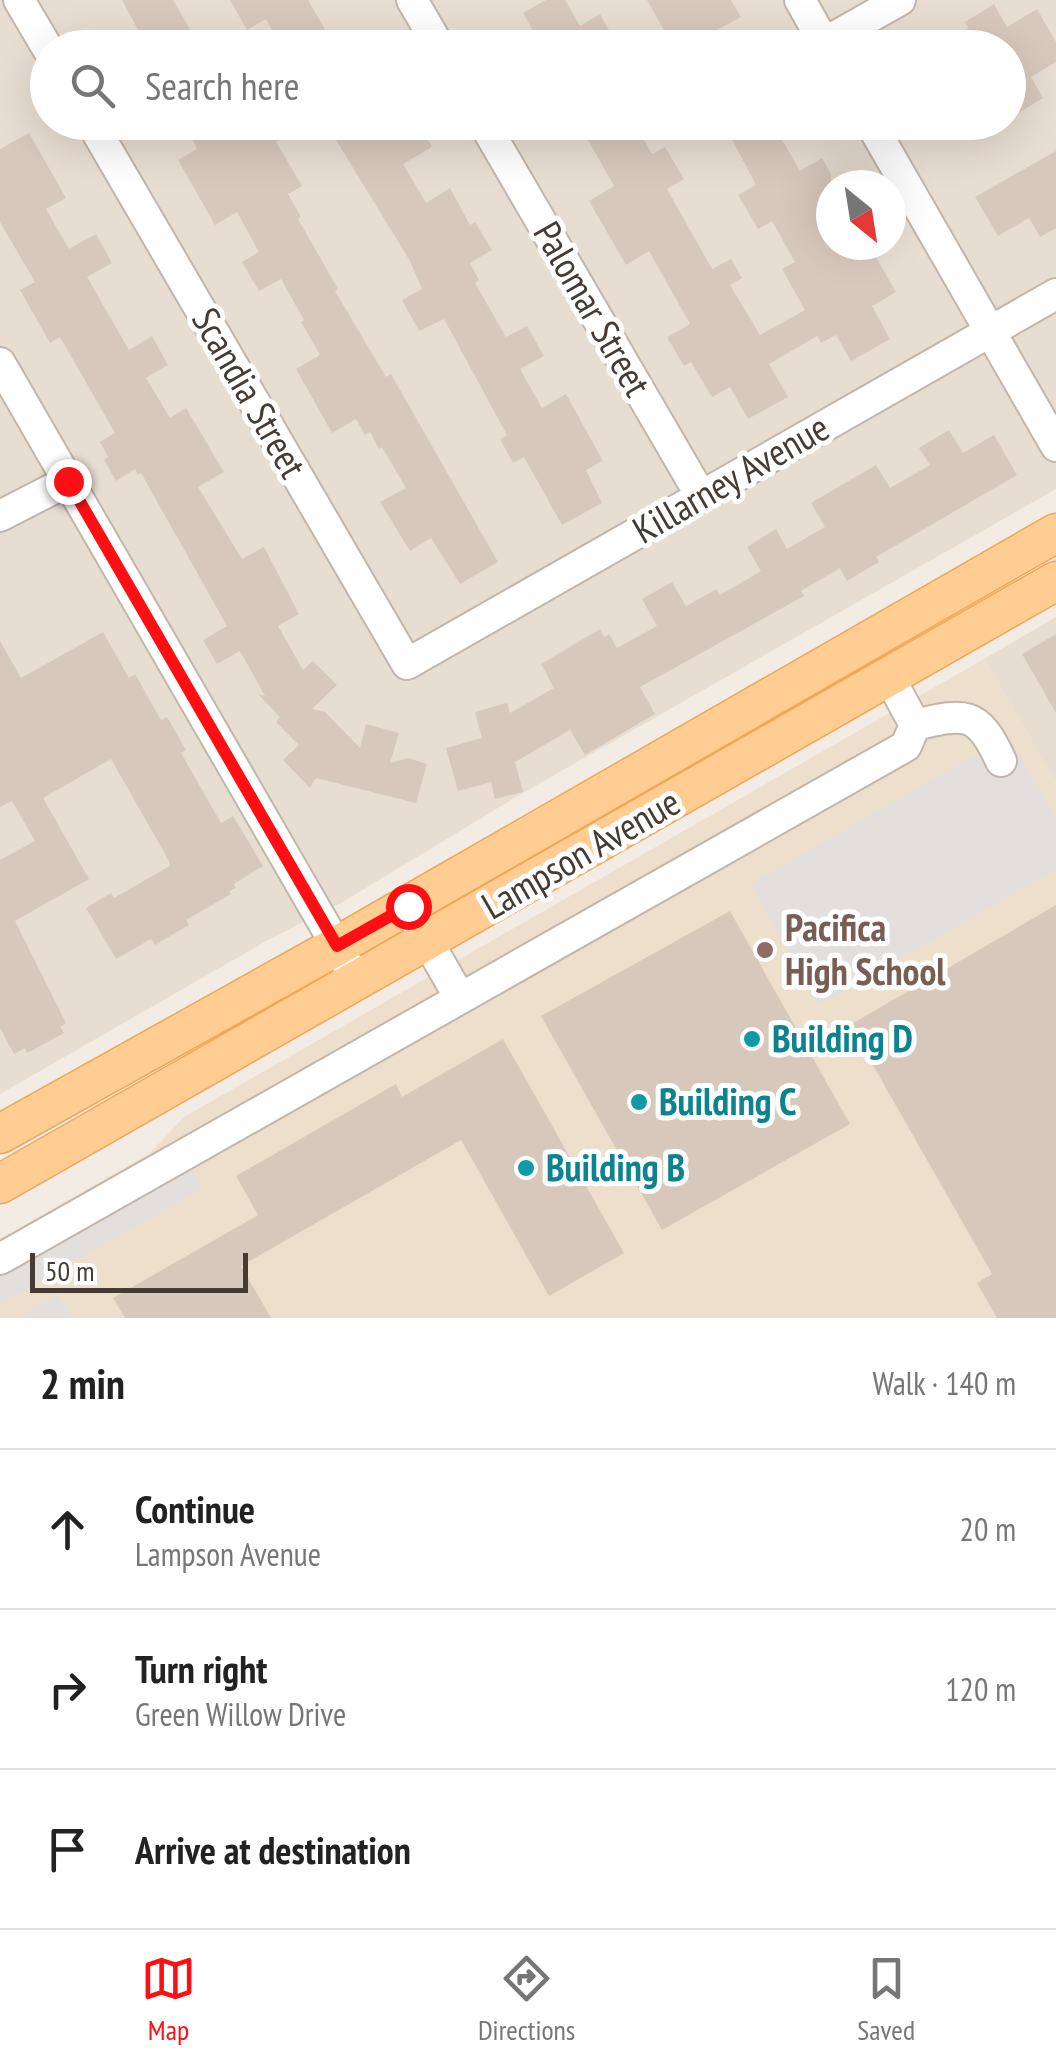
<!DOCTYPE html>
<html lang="en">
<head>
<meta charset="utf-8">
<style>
  body { margin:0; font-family:"PT Sans Narrow",sans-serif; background:#f2f2f2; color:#222 }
  .compass { position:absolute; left:816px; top:170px; width:90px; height:90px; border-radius:50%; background:#fff; box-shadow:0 10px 40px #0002; rotate:150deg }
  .scale { position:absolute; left:30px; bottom:25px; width:218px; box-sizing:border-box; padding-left:10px; border:5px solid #453b33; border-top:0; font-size:28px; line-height:35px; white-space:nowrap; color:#453b33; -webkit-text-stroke:8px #fff; paint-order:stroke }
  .stop { position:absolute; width:30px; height:30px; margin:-22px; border:8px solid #ff0f13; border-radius:50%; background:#fff }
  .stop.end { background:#ff0f13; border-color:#fff; box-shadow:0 2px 10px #0008 }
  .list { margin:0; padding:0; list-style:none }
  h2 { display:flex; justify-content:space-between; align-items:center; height:130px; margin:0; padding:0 40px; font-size:42px }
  h2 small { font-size:32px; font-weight:400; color:#767676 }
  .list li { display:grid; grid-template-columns:65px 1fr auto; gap:30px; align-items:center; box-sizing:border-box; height:160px; padding:0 40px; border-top:2px solid #e0e0e0 }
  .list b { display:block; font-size:38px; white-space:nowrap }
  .list p { margin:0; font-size:32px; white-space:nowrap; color:#767676 }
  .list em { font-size:32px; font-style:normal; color:#767676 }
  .icon { flex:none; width:55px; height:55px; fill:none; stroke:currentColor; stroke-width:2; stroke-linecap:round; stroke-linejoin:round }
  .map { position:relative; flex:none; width:1056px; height:1318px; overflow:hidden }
  .search { position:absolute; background:#fff; box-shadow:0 10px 40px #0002; left:30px; right:30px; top:30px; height:110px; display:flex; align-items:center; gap:25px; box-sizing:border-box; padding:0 35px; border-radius:55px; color:#767676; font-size:38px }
  .sheet { height:610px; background:#fff }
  nav { display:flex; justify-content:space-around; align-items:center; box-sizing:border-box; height:140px; border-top:2px solid #e0e0e0; background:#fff; font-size:28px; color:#767676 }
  nav a { display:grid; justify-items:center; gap:5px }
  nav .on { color:#ff0f13 }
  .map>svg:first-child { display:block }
  .residential { fill:#e8ddd1; fill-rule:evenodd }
  .education { fill:#eddfcc }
  .parking { fill:#e3dfdc }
  .building { fill:#d8c8bb }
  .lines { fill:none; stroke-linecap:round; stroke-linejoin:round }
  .minor-casing { stroke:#c2b5a9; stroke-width:34 }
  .major-casing { stroke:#eca759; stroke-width:41 }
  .minor { stroke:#fff; stroke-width:30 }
  .major { stroke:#ffcd91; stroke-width:38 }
  .route { stroke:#ff0f13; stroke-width:12 }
  .education-dot { fill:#8d6e63; stroke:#fff; stroke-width:4 }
  .culture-dot { fill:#0f9aa8; stroke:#fff; stroke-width:4 }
  .labels { text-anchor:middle; stroke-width:10; stroke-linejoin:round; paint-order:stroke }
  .street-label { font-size:38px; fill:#453b33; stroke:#fff }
  .education-label { font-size:38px; font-weight:bold; fill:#785e54; stroke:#fff; text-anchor:start }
  .culture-label { font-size:38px; font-weight:bold; fill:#0d838f; stroke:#fff; text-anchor:start }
</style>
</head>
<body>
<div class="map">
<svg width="1056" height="1318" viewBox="0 0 1056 1318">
  <rect width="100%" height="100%" fill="#f3ece4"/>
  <path class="residential" d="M 0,0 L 1056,0 L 1056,489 L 521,794 L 341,903 L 268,940 L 0,1094 ZM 48,48 L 1008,48 L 1008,122 L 48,122 ZM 831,185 L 891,185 L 891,245 L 831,245 Z
    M 1056,617 L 1056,783 L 984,659 Z"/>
  <path class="education" d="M 984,659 L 1056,783 L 1056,1318 L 0,1318 L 0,1239 L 149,1154 L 184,1117 Z"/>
  <path class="parking" d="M 1008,736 L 1056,819 L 1056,869 L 819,1005 L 750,884 Z
    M 191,1166 L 203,1188 L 0,1304 L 0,1275 Z
    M 58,1294 L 72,1318 L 16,1318 Z"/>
  <path class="building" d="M 122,0 L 173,0 L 201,48 L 148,48 Z
    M 230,0 L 308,0 L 336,48 L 282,48 L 266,19 L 247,30 Z
    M 546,0 L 565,0 L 580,26 L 600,14 L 619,48 L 543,48 L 523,13 Z
    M 647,0 L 731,0 L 741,17 L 717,30 L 727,48 L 674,48 Z
    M 994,4 L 1007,27 L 1037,9 L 1056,42 L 1056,62 L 1031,77 L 1043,98 L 1017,114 L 1008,99 L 1008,48 L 935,48 L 968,28 L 965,22 Z
    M 185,122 L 311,122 L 276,142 L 302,186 L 288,194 L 301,217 L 298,219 L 338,289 L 335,291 L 386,377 L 391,374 L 498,562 L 460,584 L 431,538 L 410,551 L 380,502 L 406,488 L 382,447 L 379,449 L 370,432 L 365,435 L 356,419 L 332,433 L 296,369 L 320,355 L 301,322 L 304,320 L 281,279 L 259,291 L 242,262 L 259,252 L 237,212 L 215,225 L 178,160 L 197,149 Z
    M 325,122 L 418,122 L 432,147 L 403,164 L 426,203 L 450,188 L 470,225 L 475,222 L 492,250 L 470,263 L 479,280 L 475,283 L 506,337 L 527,326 L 544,356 L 520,369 L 542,408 L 566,394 L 603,461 L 586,470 L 602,503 L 562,525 L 524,457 L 513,463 L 500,439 L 507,435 L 444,319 L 419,331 L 402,300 L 422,289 L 410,261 Z
    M 578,122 L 634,122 L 652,154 L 665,147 L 684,179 L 667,189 L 712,269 L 731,259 L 742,278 L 730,285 L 760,335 L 805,310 L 782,269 L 795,262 L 772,221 L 758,229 L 738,195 L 756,185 L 723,122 L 772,122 L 800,171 L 822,158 L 831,174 L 831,245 L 869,245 L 896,292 L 872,306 L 890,339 L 851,361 L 836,335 L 821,343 L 817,336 L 769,364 L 788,397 L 748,419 L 730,387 L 712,397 L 691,362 L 684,366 L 667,337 L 690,324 L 649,251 L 626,265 L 589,201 L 614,186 Z
    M 29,133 L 66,198 L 46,209 L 69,249 L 96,234 L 112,263 L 87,277 L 129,350 L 152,336 L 168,365 L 146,378 L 170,418 L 186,408 L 224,472 L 198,487 L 242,559 L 264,547 L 299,614 L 278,626 L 303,670 L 313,661 L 337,685 L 312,709 L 325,712 L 360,748 L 366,724 L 399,733 L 390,763 L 408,758 L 427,764 L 416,803 L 316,778 L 310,788 L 283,760 L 299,745 L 276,722 L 280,717 L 258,694 L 265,696 L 240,651 L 217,664 L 203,640 L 227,626 L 141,473 L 138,475 L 135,469 L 116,481 L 104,460 L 108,457 L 100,442 L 115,433 L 60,337 L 50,343 L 20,290 L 35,282 L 0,222 L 0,149 Z
    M 1056,151 L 1056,228 L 1040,237 L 1029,218 L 998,236 L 975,197 Z
    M 949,430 L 963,453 L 994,435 L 1017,475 L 876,557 L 879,562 L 847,581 L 840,568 L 801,591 L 804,596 L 640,687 L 655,714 L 585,755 L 570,730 L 515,762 L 523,792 L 495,799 L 491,782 L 458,791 L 446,748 L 482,738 L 475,712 L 507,703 L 510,713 L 554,688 L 541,664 L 600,629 L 604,637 L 609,634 L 617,648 L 657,626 L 642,599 L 672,582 L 686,606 L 717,589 L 720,595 L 761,571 L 747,547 L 776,529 L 787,549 L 825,527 L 811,503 L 876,465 L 890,488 L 930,465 L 919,448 Z
    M 103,632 L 129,678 L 135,674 L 161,720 L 167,717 L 186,750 L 181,753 L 221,823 L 233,816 L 263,866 L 234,884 L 236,888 L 229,891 L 231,894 L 186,920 L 189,925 L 155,945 L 151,939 L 116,959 L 86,908 L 111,893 L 114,898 L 170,866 L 169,861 L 111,759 L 43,798 L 89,879 L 15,921 L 66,1023 L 60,1027 L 64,1033 L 27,1053 L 25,1048 L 14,1054 L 0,1028 L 0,860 L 35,841 L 12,801 L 0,807 L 0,641 L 21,678 Z
    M 1056,634 L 1056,713 L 1022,654 Z
    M 1056,905 L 1056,1318 L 997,1318 L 977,1283 L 992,1274 L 850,1025 Z
    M 730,911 L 850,1124 L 662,1230 L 541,1016 Z
    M 503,1039 L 624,1253 L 549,1296 L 461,1140 L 241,1266 L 271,1318 L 125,1318 L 113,1298 L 258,1215 L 236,1176 L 396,1084 L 402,1097 Z"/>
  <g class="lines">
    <g class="minor-casing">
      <path id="minor" d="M 19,0 L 48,49
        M 412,0 L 440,48
        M 800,0 L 827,48
        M 824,43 L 900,0
        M 91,122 L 407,664 L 1056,294
        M 483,122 L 701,496
        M 870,122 L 1056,446
        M 0,363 L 346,962
        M 0,516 L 68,481
        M 915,725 C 965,713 978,710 1001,761
        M 417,923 L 460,998
        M 0,1259 L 906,746 L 915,725 L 889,677"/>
    </g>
    <g class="major-casing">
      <path id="major" d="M 0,1134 L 337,946 L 1056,533
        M 0,1184 L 1056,581"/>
    </g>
    <use href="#minor" class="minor"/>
    <use href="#major" class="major"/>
  </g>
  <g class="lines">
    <path class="route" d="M 68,481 L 337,946 L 408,906"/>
  </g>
  <circle class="education-dot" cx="765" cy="950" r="10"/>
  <g class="culture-dot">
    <circle cx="752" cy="1039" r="10"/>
    <circle cx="639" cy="1102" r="10"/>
    <circle cx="526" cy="1168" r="10"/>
  </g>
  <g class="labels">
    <g class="street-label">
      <text transform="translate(592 309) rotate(60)" y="13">Palomar Street</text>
      <text transform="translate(249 393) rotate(60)" y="13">Scandia Street</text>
      <text transform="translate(731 479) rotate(-30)" y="13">Killarney Avenue</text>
      <text transform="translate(581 854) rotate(-30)" y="13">Lampson Avenue</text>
    </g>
    <g class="education-label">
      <text x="785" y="941">Pacifica<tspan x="785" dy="44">High School</tspan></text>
    </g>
    <g class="culture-label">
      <text x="772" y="1052">Building D</text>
      <text x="659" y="1115">Building C</text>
      <text x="546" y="1181">Building B</text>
    </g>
  </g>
</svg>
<svg class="compass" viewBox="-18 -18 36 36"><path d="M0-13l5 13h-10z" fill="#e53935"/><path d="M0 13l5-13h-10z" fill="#767676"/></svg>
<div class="scale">50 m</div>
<div class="stop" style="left:408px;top:906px"></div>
<div class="stop end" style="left:68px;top:481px"></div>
<div class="search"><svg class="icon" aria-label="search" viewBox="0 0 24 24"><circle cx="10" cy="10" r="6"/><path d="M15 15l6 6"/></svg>Search here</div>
</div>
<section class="sheet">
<h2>2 min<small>Walk · 140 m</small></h2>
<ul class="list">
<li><svg class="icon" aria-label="ahead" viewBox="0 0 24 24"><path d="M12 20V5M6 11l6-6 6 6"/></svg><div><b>Continue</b><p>Lampson Avenue</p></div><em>20 m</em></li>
<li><svg class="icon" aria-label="right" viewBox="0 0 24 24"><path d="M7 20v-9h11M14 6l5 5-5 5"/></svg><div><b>Turn right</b><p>Green Willow Drive</p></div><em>120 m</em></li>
<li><svg class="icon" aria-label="arrive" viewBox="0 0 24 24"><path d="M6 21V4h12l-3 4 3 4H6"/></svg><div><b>Arrive at destination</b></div></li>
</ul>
</section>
<nav>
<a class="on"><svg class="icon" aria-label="map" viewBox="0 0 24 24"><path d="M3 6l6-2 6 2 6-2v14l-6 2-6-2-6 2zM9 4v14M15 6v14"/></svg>Map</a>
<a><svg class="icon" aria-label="directions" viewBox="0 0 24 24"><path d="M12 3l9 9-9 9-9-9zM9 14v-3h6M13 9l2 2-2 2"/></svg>Directions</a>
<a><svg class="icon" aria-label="saved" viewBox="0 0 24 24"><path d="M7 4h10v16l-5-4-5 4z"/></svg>Saved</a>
</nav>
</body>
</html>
